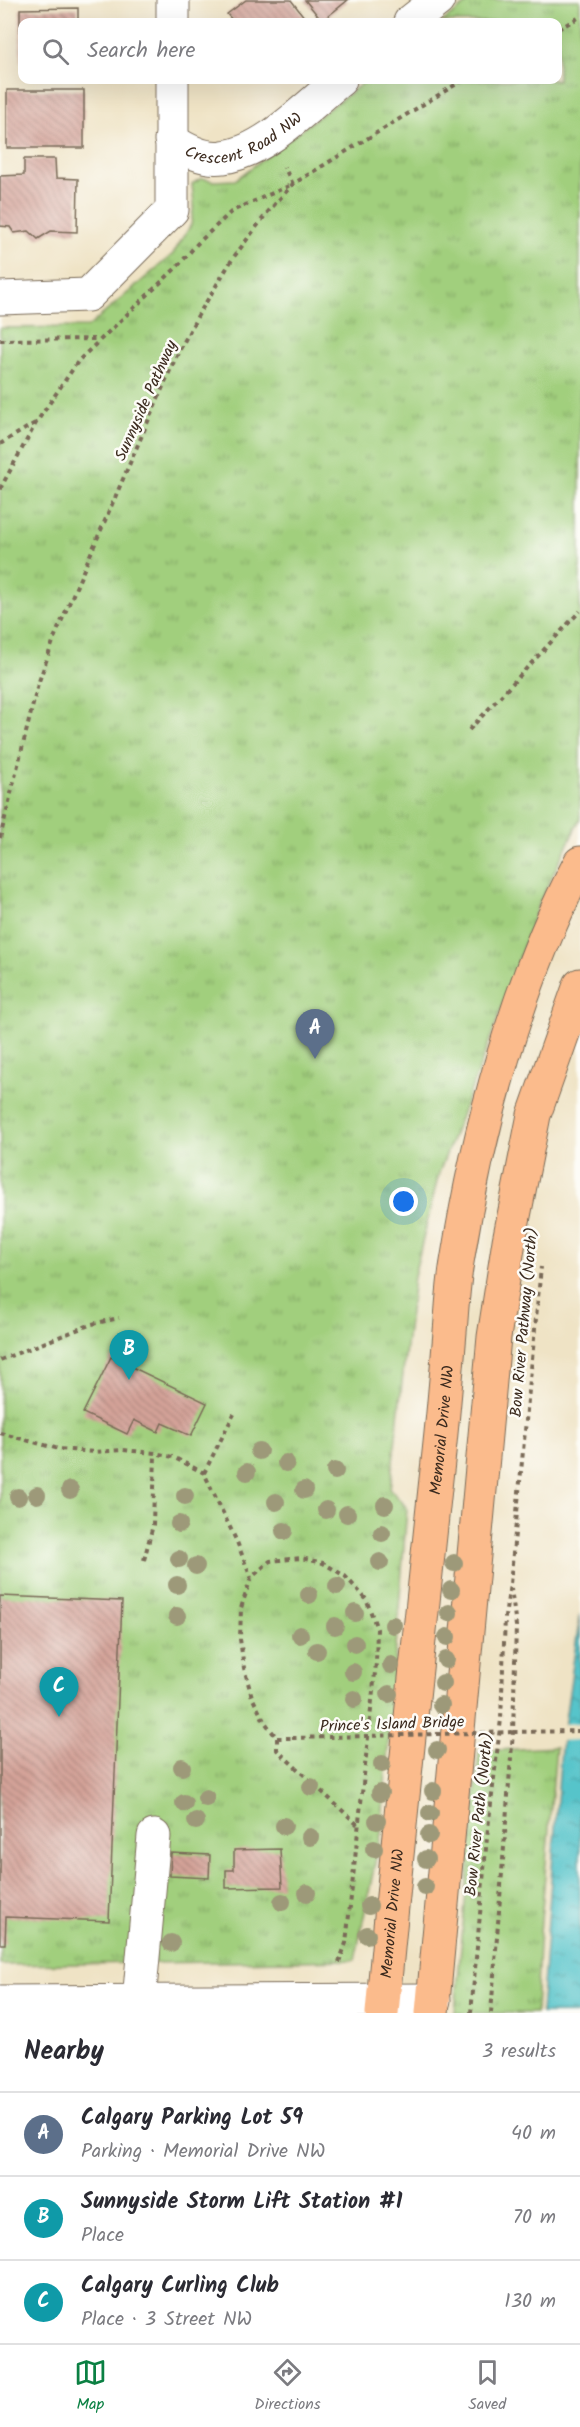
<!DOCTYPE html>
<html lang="en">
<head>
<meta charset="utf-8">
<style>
  body { margin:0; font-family:Kalam,sans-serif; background:#f2f2f3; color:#2b2b33 }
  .you { position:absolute; left:404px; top:1202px; width:21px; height:21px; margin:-15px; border:4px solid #fff; border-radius:50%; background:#1a73e8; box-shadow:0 0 0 9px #1a73e833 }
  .badge { display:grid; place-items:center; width:39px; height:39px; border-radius:50%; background:#0b8043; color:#fff; font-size:20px; font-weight:700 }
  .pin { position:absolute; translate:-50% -50px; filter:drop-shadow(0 2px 3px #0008) }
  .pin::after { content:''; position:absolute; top:32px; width:21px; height:18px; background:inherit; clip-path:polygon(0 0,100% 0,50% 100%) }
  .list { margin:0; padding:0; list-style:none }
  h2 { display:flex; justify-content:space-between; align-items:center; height:78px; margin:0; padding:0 24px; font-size:26px }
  h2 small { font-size:20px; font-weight:400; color:#7c7c81 }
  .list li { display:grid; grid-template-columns:39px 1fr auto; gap:18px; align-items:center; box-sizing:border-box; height:84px; padding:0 24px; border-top:2px solid #e1e1e2 }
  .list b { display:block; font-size:22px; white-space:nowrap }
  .list p { margin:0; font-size:20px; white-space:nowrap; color:#7c7c81 }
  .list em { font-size:20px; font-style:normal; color:#7c7c81 }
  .icon { flex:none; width:33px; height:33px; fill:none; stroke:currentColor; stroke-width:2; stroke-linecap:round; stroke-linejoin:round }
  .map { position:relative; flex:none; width:580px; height:2013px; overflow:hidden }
  .search { position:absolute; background:#fff; box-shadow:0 6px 24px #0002; left:18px; right:18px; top:18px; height:66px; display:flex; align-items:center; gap:15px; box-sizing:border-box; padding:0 21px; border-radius:12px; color:#7c7c81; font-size:22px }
  .sheet { height:330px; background:#fff }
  nav { display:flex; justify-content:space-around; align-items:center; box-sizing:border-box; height:84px; border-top:2px solid #e1e1e2; background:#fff; font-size:16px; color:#7c7c81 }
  nav a { display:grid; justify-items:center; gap:3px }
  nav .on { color:#0b8043 }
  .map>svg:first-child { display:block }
  .park { fill:url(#park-tufts); stroke:#6e7c4e; stroke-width:1.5 }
  .water { fill:url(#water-ripples); stroke:#487774; stroke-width:1.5 }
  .pier { fill:#efe3c5 }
  .building { fill:url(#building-back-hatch) }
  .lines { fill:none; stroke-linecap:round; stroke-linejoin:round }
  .minor-casing { stroke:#7a6b58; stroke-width:35 }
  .major-casing { stroke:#7a6b58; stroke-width:35 }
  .path { stroke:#7a6b58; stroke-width:4; stroke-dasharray:4.5 4.5; stroke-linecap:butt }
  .minor { stroke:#fff; stroke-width:33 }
  .major { stroke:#fbbb8c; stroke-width:33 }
  .path-bridge { stroke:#7a6b58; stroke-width:4; stroke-dasharray:4.5 4.5; stroke-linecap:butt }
  .tree { fill:#9d9979 }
  .labels { text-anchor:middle; stroke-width:5; stroke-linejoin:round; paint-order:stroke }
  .street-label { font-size:16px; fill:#3b2a1e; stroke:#fdfcf7 }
</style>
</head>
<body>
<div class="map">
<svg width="580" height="2013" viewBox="0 0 580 2013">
  <defs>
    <pattern id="park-tufts" width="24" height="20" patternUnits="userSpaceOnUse" patternTransform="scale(1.5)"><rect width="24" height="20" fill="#a1cf7d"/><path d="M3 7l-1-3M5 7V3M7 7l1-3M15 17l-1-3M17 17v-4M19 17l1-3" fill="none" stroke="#84a866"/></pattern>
    <pattern id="water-ripples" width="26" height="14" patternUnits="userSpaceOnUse" patternTransform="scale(1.5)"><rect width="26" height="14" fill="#56c4ca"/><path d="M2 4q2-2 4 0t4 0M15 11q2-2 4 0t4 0" fill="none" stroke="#489fa3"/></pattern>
    <pattern id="building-back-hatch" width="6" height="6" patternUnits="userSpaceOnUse" patternTransform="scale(1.5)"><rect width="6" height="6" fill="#d4a399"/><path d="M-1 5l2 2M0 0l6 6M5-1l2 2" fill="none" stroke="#ad857c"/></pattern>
  </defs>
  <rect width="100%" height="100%" fill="#fdfcf7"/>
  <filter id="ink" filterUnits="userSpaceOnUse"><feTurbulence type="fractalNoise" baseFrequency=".0167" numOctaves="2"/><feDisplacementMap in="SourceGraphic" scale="12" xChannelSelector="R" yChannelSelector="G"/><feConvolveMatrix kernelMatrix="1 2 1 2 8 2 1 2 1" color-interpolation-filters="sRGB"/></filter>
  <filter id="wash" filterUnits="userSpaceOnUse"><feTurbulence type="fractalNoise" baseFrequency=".008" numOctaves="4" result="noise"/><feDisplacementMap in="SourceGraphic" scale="24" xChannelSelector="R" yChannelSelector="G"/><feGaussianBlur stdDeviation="1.35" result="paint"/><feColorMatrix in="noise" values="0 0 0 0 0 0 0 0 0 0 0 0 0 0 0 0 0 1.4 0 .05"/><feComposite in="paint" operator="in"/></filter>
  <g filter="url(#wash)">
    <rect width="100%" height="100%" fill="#efe3c5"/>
    <path class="park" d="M 472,0 L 580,0 L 580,819 L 538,905 L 487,1048 L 439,1173 L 414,1276 L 390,1489 L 407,1508 L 381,1834 L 355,1960 L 0,1965 L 0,328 L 88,327 L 173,254 L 191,225 L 194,204 L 192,184 L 202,178 L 214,181 L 235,180 L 367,80 L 558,80 L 558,22 L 442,22 Z
      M 556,1747 L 539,1944 L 536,2013 L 455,2013 L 479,1751 Z"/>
    <path class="water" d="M 580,1615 L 580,2013 L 541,2013 L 561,1749 Z"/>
    <path class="pier" d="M 580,1723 L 580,1740 L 560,1741 L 563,1724 Z"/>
    <g id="blocks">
      <path class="building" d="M 246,0 L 291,0 L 308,22 L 234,22 L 227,14 Z
        M 305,0 L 348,0 L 322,21 Z
        M 78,8 L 78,22 L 22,22 L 22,61 L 20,61 L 20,9 Z
        M 7,90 L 84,90 L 84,148 L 7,148 Z
        M 24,159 L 55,159 L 56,178 L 78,179 L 77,232 L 51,231 L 38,239 L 29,231 L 14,233 L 10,227 L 0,226 L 0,176 L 24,175 Z
        M 111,1357 L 207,1403 L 191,1436 L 162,1423 L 158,1432 L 134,1420 L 127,1434 L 83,1413 Z
        M 0,1596 L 122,1601 L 109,1921 L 6,1917 L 5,1944 L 0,1944 Z
        M 280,1849 L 282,1887 L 226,1888 L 226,1870 L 234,1870 L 234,1850 Z
        M 171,1853 L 210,1855 L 209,1878 L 170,1876 Z"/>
    </g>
  </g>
  <g filter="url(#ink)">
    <use href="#blocks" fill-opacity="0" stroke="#7a6b58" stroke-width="1.5"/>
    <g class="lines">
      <g class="minor-casing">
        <g id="minor">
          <path d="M 173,22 L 173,0"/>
          <path d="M 410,22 L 438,0"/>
          <path id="s1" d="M 171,140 C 186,150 204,160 223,157 C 265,152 307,106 340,80"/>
          <path d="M 0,298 L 88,295 L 172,210 L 172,80"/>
          <path d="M 139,2001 L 154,1836"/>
          <path d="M 0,2002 L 434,2000"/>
        </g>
      </g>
      <g class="major-casing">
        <g id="major">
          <path id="s2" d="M 382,2013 C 398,1835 417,1657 436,1479 C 442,1430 446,1381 450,1332 C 452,1309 453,1285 457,1262 C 478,1130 517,982 580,863"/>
          <path d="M 432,2013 L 494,1337 L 509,1241 L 534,1115 L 580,985"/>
        </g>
      </g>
      <path class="path" d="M 558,29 L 580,17
        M 0,340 L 99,339
        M 0,444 L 35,423
        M 0,489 L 36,423 L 79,360 L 177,267 L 197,244 L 232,211 L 293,184 L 284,167
        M 469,730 L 580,611
        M 0,838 L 38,684 L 55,636 L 175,359 L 197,317 L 233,258 L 267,213 L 293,184 L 463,80
        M 0,1360 L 92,1324 L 119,1318
        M 0,1433 L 59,1449 L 94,1452 L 123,1450 L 155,1453 L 173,1457 L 204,1473 L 237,1542 L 251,1578
        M 204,1473 L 234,1414
        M 144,1560 L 153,1525 L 155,1453
        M 513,1732 L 580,1731
        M 277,1738 L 292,1738
        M 339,1963 L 346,1943 L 376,1663 L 377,1629 L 366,1599 L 345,1576 L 323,1563 L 301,1558 L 270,1561 L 251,1578 L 241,1608 L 240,1639 L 244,1668 L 252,1697 L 264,1721 L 277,1738 L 277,1750 L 359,1826
        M 471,2013 L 487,1837 L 501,1719 L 505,1617 L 510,1584 L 541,1267
        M 491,2013 L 513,1732 L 516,1626 L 511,1588"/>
      <use href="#minor" class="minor"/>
      <use href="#major" class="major"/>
      <path class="path-bridge" d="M 292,1738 L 513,1732"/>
    </g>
    <g class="tree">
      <circle cx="259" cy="1451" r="9"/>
      <circle cx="286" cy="1463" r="9"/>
      <circle cx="335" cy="1471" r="9"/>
      <circle cx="247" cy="1472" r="9"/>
      <circle cx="70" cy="1490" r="9"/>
      <circle cx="304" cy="1490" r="9"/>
      <circle cx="37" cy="1495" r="9"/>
      <circle cx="185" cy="1496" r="9"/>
      <circle cx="18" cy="1497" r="9"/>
      <circle cx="276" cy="1502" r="9"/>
      <circle cx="385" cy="1505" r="9"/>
      <circle cx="326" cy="1510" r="9"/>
      <circle cx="347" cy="1514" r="9"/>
      <circle cx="179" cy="1524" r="9"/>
      <circle cx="284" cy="1531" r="9"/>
      <circle cx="382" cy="1533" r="9"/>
      <circle cx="179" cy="1559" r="9"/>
      <circle cx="380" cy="1562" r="9"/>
      <circle cx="454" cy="1563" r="9"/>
      <circle cx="196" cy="1566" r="9"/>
      <circle cx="177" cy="1585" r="9"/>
      <circle cx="337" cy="1586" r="9"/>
      <circle cx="451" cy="1590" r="9"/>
      <circle cx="309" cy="1595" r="9"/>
      <circle cx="355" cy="1613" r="9"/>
      <circle cx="449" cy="1613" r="9"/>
      <circle cx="177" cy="1616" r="9"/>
      <circle cx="393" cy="1625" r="9"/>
      <circle cx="335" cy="1626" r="9"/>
      <circle cx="300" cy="1635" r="9"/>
      <circle cx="447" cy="1637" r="9"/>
      <circle cx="355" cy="1644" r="9"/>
      <circle cx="317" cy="1651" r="9"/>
      <circle cx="446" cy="1660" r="9"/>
      <circle cx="391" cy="1665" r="9"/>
      <circle cx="353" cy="1672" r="9"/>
      <circle cx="443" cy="1683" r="9"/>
      <circle cx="389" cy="1694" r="9"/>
      <circle cx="354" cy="1699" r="9"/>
      <circle cx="441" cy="1705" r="9"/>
      <circle cx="437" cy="1750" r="9"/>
      <circle cx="382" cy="1764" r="9"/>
      <circle cx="182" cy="1767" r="9"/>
      <circle cx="311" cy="1787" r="9"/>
      <circle cx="433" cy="1791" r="9"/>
      <circle cx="380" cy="1793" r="9"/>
      <circle cx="206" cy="1798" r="9"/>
      <circle cx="184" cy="1803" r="9"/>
      <circle cx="430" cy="1813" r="9"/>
      <circle cx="196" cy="1821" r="9"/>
      <circle cx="377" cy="1821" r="9"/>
      <circle cx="284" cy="1826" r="9"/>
      <circle cx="429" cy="1835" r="9"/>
      <circle cx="310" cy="1837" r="9"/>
      <circle cx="374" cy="1849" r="9"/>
      <circle cx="426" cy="1859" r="9"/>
      <circle cx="425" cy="1887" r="9"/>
      <circle cx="307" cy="1893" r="9"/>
      <circle cx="282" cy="1902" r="9"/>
      <circle cx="369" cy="1906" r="9"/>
      <circle cx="367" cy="1935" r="9"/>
      <circle cx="171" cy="1943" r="9"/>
    </g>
  </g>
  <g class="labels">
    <g class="street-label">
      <text dy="6" stroke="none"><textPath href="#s1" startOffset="81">Crescent Road NW</textPath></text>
      <text transform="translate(145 400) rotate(-66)" y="6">Sunnyside Pathway</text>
      <text transform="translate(523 1322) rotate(-85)" y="6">Bow River Pathway (North)</text>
      <text dy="6" stroke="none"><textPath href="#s2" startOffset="586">Memorial Drive NW</textPath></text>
      <text transform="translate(392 1723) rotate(-2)" y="6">Prince's Island Bridge</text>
      <text transform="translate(478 1814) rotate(-84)" y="6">Bow River Path (North)</text>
      <text dy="6" stroke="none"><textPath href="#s2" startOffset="100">Memorial Drive NW</textPath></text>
    </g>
  </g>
</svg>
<div class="you"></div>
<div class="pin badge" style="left:315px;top:1059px;background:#5c6f8a">A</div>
<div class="pin badge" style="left:129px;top:1380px;background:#0f9aa8">B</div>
<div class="pin badge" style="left:59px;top:1717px;background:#0f9aa8">C</div>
<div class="search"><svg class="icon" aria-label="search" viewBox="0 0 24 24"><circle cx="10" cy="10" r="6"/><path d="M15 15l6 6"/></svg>Search here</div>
</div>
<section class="sheet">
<h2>Nearby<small>3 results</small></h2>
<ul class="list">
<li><span class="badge" style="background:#5c6f8a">A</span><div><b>Calgary Parking Lot 59</b><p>Parking · Memorial Drive NW</p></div><em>40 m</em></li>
<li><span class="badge" style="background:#0f9aa8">B</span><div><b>Sunnyside Storm Lift Station #1</b><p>Place</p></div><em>70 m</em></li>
<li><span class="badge" style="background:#0f9aa8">C</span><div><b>Calgary Curling Club</b><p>Place · 3 Street NW</p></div><em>130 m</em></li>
</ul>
</section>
<nav>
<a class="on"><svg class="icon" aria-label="map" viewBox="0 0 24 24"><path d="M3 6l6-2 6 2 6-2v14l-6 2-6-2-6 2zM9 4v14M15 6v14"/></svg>Map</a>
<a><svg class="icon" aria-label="directions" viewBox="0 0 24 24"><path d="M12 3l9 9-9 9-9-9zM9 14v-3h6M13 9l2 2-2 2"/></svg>Directions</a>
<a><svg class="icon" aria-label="saved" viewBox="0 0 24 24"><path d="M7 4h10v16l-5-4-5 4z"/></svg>Saved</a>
</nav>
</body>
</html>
